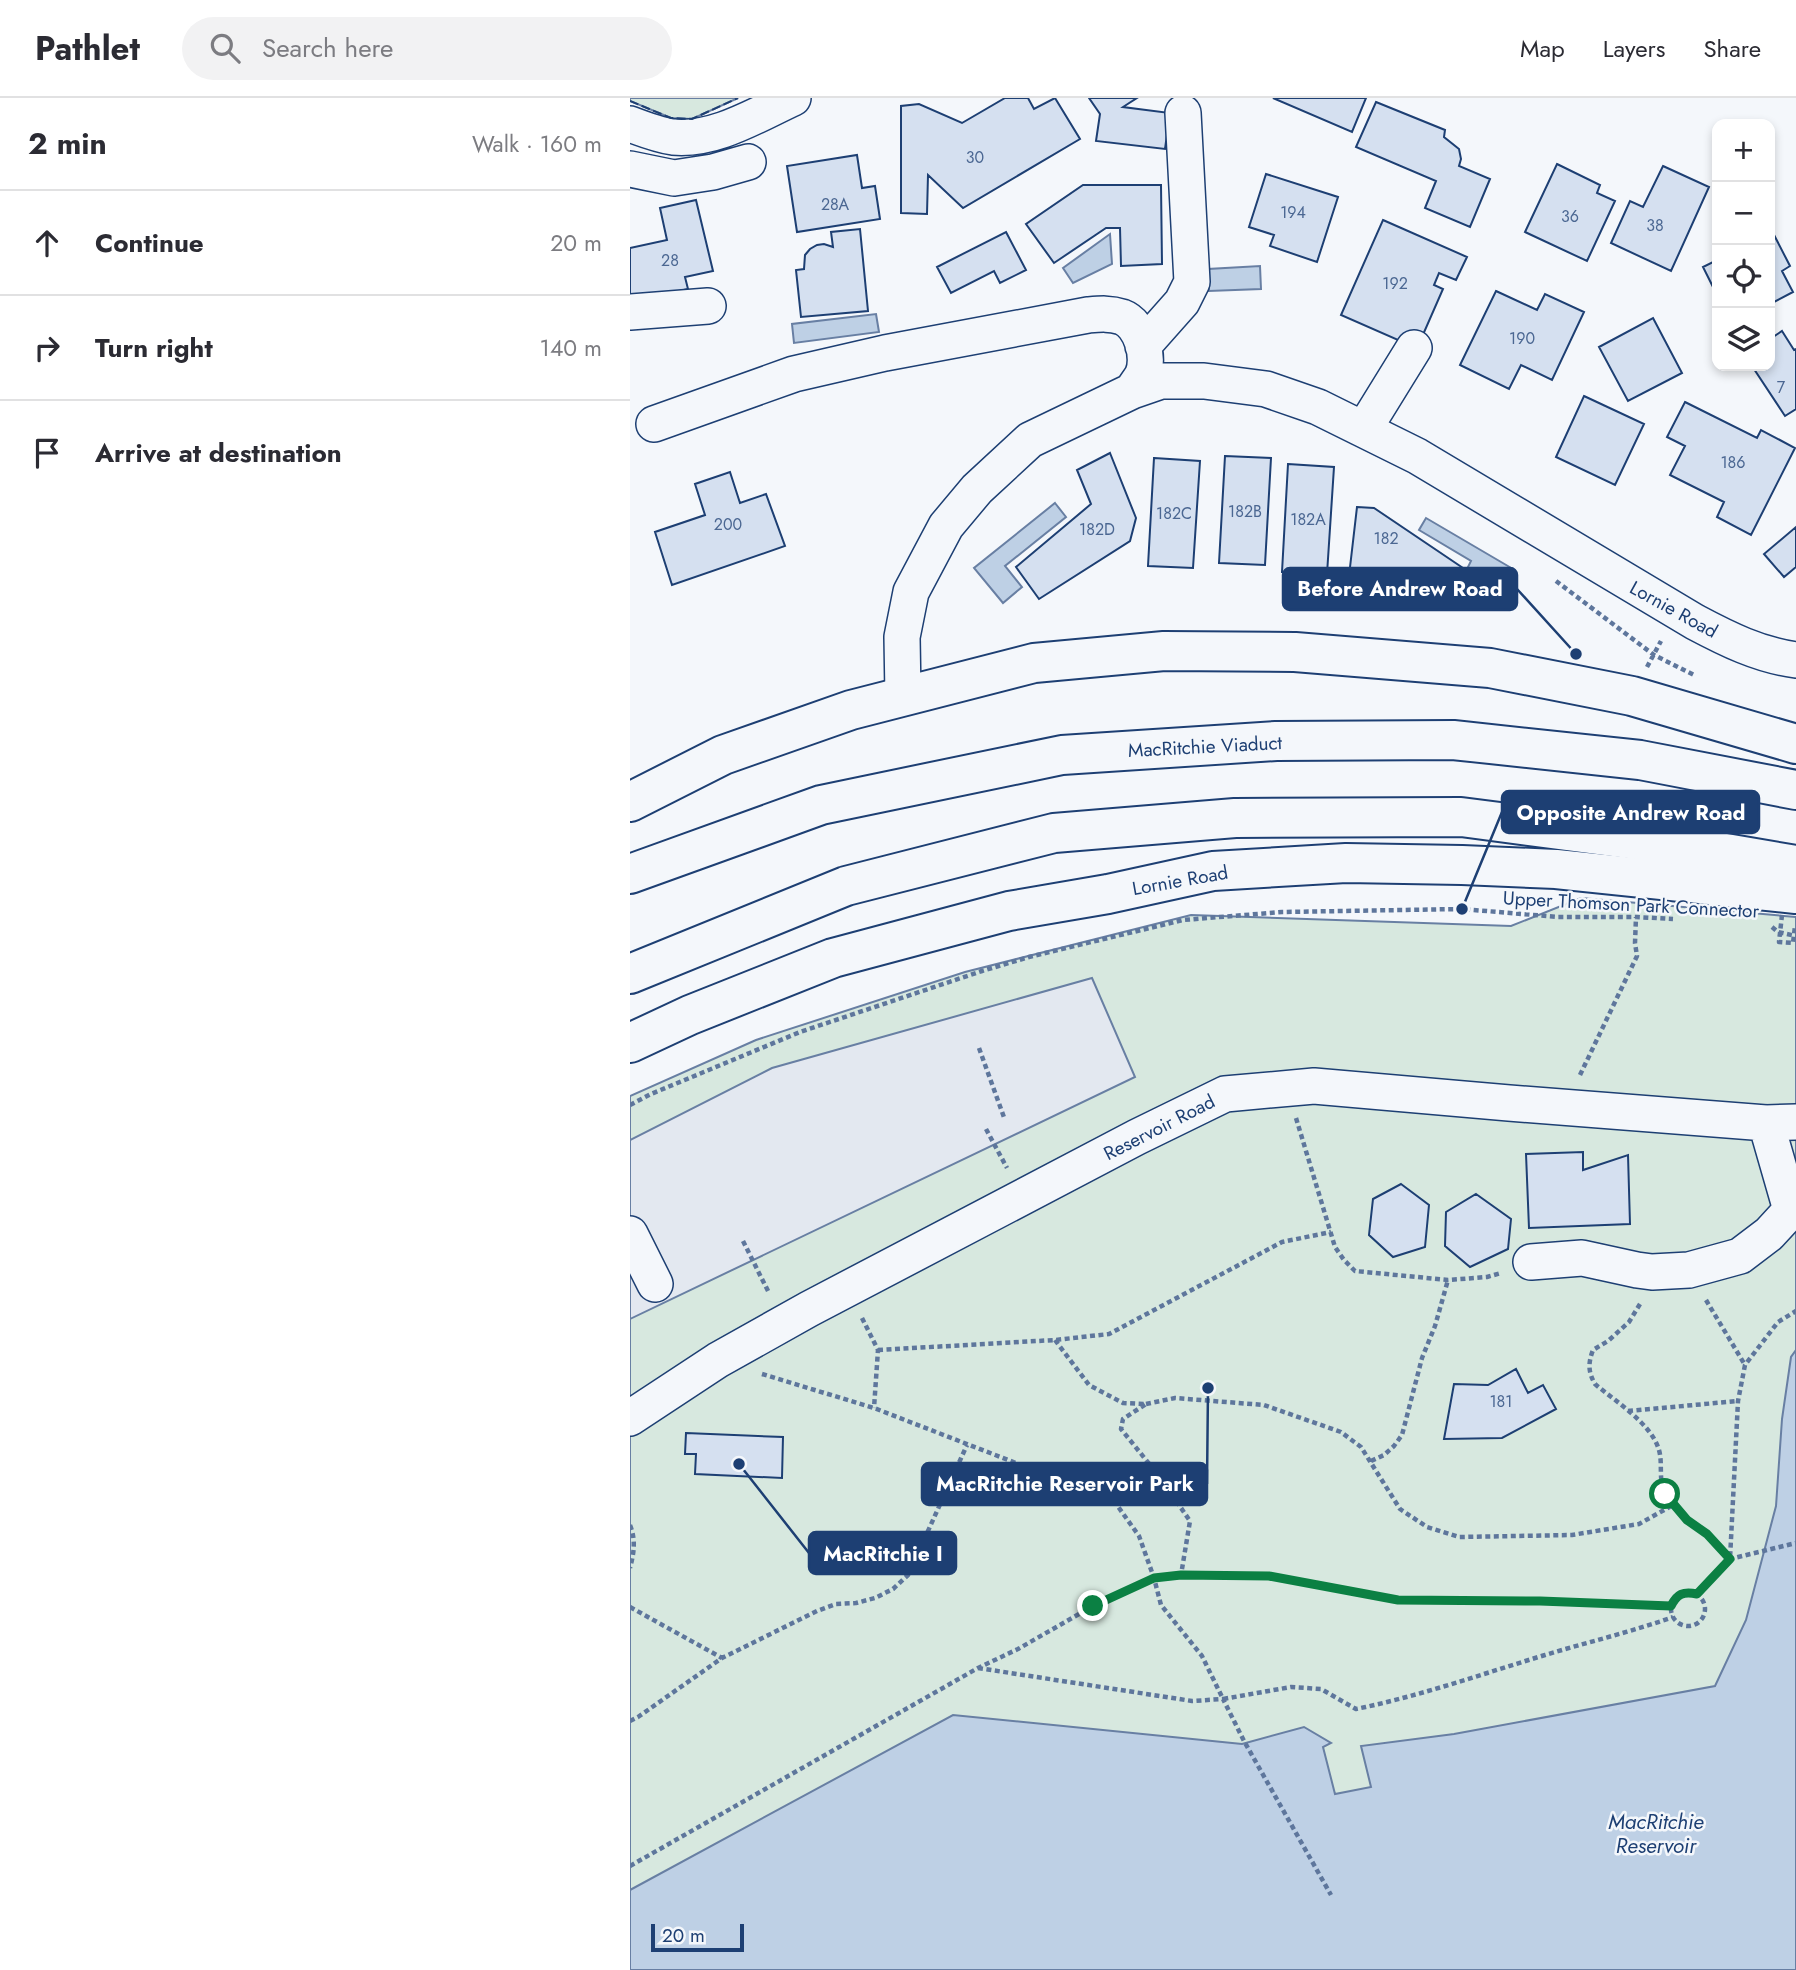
<!DOCTYPE html>
<html lang="en">
<head>
<meta charset="utf-8">
<style>
  body { margin:0; font-family:Jost,sans-serif; background:#f2f2f3; color:#2b2b33 }
  .controls { position:absolute; right:21px; top:21px; display:grid; overflow:hidden; border-radius:14px; box-shadow:0 4px 10px #0003 }
  .controls button { width:63px; height:63px; display:grid; place-items:center; padding:0; border:0; border-bottom:2px solid #e1e1e2; background:#fff; color:#2b2b33; font:35px sans-serif }
  .scale { position:absolute; left:21px; bottom:18px; width:93px; box-sizing:border-box; padding-left:7px; border:4px solid #1d3f73; border-top:0; font-size:19px; line-height:24px; white-space:nowrap; color:#1d3f73; -webkit-text-stroke:5px #f4f7fb; paint-order:stroke }
  .stop { position:absolute; width:21px; height:21px; margin:-16px; border:5px solid #0b8043; border-radius:50%; background:#fff }
  .stop.end { background:#0b8043; border-color:#fff; box-shadow:0 2px 7px #0008 }
  .list { margin:0; padding:0; list-style:none }
  h2 { display:flex; justify-content:space-between; align-items:center; height:91px; margin:0; padding:0 28px; font-size:30px }
  h2 small { font-size:23px; font-weight:400; color:#7c7c81 }
  .list li { display:grid; grid-template-columns:46px 1fr auto; gap:21px; align-items:center; box-sizing:border-box; height:105px; padding:0 28px; border-top:2px solid #e1e1e2 }
  .list b { display:block; font-size:26px; white-space:nowrap }
  .list em { font-size:23px; font-style:normal; color:#7c7c81 }
  .icon { flex:none; width:38px; height:38px; fill:none; stroke:currentColor; stroke-width:2; stroke-linecap:round; stroke-linejoin:round }
  .map { position:relative; flex:none; width:1166px; height:1872px; overflow:hidden }
  header { display:flex; align-items:center; gap:42px; box-sizing:border-box; height:98px; padding:0 35px; background:#fff; border-bottom:2px solid #e1e1e2 }
  header strong { font-size:33px }
  nav { display:flex; gap:38px; margin-inline-start:auto; font-size:24px }
  .search { width:490px; height:63px; background:#f2f2f3; display:flex; align-items:center; gap:18px; box-sizing:border-box; padding:0 24px; border-radius:38px; color:#7c7c81; font-size:26px }
  main { display:flex }
  aside { flex:1; background:#fff }
  .map>svg:first-child { display:block }
  .green { fill:#d7e8df; stroke:#687fa3; stroke-width:2 }
  .parking { fill:#e3e8f0; stroke:#687fa3; stroke-width:2 }
  .water { fill:#bed0e5; stroke:#687fa3; stroke-width:2 }
  .building { fill:#d5e0f0; stroke:#1d3f73; stroke-width:2 }
  .lines { fill:none; stroke-linecap:round; stroke-linejoin:round }
  .minor-casing { stroke:#1d3f73; stroke-width:38 }
  .major-casing { stroke:#1d3f73; stroke-width:42 }
  .highway-casing { stroke:#1d3f73; stroke-width:42 }
  .path { stroke:#5e769c; stroke-width:4.5; stroke-dasharray:5 3.5; stroke-linecap:butt }
  .minor { stroke:#f4f7fb; stroke-width:35 }
  .major { stroke:#f4f7fb; stroke-width:38 }
  .highway { stroke:#f4f7fb; stroke-width:38 }
  .path-bridge { stroke:#5e769c; stroke-width:4.5; stroke-dasharray:5 3.5; stroke-linecap:butt }
  .fence { stroke:#1d3f73; stroke-width:2; stroke-dasharray:9 3.5; stroke-linecap:butt }
  .route { stroke:#0b8043; stroke-width:9 }
  .labels { text-anchor:middle; stroke-width:5; stroke-linejoin:round; paint-order:stroke }
  .number-label { font-size:16px; fill:#4b6792 }
  .street-label { font-size:19px; fill:#1d3f73; stroke:#f4f7fb }
  .water-label { font-size:21px; font-style:italic; fill:#1d3f73; stroke:#f4f7fb }
  .leader { fill:none; stroke:#1d3f73; stroke-width:2.5 }
  .callout-dot { fill:#1d3f73; stroke:#f4f7fb; stroke-width:2.5 }
  .callout { fill:#1d3f73; stroke:#1d3f73; stroke-width:2.5 }
  .callout-label { font-size:21px; text-anchor:middle; font-weight:bold; fill:#fff }
</style>
</head>
<body>
<header>
<strong>Pathlet</strong>
<div class="search"><svg class="icon" aria-label="search" viewBox="0 0 24 24"><circle cx="10" cy="10" r="6"/><path d="M15 15l6 6"/></svg>Search here</div>
<nav><a>Map</a><a>Layers</a><a>Share</a></nav>
</header>
<main>
<aside>
<h2>2 min<small>Walk · 160 m</small></h2>
<ul class="list">
<li><svg class="icon" aria-label="ahead" viewBox="0 0 24 24"><path d="M12 20V5M6 11l6-6 6 6"/></svg><div><b>Continue</b></div><em>20 m</em></li>
<li><svg class="icon" aria-label="right" viewBox="0 0 24 24"><path d="M7 20v-9h11M14 6l5 5-5 5"/></svg><div><b>Turn right</b></div><em>140 m</em></li>
<li><svg class="icon" aria-label="arrive" viewBox="0 0 24 24"><path d="M6 21V4h12l-3 4 3 4H6"/></svg><div><b>Arrive at destination</b></div></li>
</ul>
</aside>
<div class="map">
<svg width="1166" height="1872" viewBox="0 0 1166 1872">
  <rect width="100%" height="100%" fill="#f4f7fb"/>
  <path class="green" d="M 0,0 L 108,0 L 62,21 L 41,20 L 0,3 Z
    M 951,800 L 1166,819 L 1166,1872 L 0,1872 L 0,998 L 126,942 L 335,874 L 561,817 L 881,828 Z"/>
  <path class="parking" d="M 462,880 L 505,979 L 0,1221 L 0,1042 L 142,970 Z"/>
  <path class="water" d="M 480,136 L 482,166 L 443,185 L 433,170 Z
    M 630,168 L 631,191 L 579,193 L 578,171 Z
    M 246,216 L 249,234 L 164,245 L 162,226 Z
    M 425,405 L 436,419 L 375,468 L 392,489 L 373,505 L 344,470 Z
    M 796,420 L 883,471 L 869,495 L 835,475 L 841,463 L 789,432 Z
    M 1166,1252 L 1166,1872 L 0,1872 L 0,1792 L 323,1617 L 612,1646 L 674,1629 L 701,1645 L 693,1649 L 705,1696 L 741,1689 L 731,1648 L 824,1636 L 1085,1588 L 1116,1522 L 1146,1408 L 1152,1321 L 1161,1259 Z"/>
  <path class="building" d="M 375,0 L 398,0 L 404,11 L 425,0 L 450,41 L 333,110 L 298,77 L 297,116 L 271,115 L 271,8 L 289,6 L 332,25 Z
    M 459,0 L 507,0 L 493,9 L 540,15 L 535,51 L 466,43 L 470,16 Z
    M 643,0 L 736,0 L 722,34 Z
    M 746,4 L 815,32 L 814,39 L 829,51 L 831,61 L 829,68 L 860,81 L 840,129 L 795,110 L 806,83 L 726,49 Z
    M 227,57 L 232,90 L 245,88 L 250,121 L 167,134 L 157,68 Z
    M 927,66 L 970,87 L 967,95 L 985,103 L 957,163 L 895,134 Z
    M 1033,68 L 1079,89 L 1041,173 L 981,145 L 1000,103 L 1013,109 Z
    M 636,76 L 708,99 L 687,164 L 640,148 L 644,137 L 619,129 Z
    M 453,87 L 531,87 L 532,166 L 491,168 L 490,130 L 476,130 L 424,165 L 396,126 Z
    M 66,102 L 83,173 L 55,179 L 58,191 L 0,204 L 0,150 L 37,142 L 30,110 Z
    M 753,122 L 837,159 L 826,182 L 809,175 L 804,187 L 813,191 L 792,239 L 777,246 L 711,217 Z
    M 230,131 L 238,213 L 171,219 L 166,172 L 174,171 L 175,157 L 180,151 L 187,147 L 194,146 L 203,149 L 201,134 Z
    M 1142,133 L 1160,168 L 1152,173 L 1163,194 L 1140,206 L 1140,134 Z
    M 376,134 L 396,172 L 370,185 L 364,173 L 321,195 L 307,169 Z
    M 1087,162 L 1087,197 L 1073,169 Z
    M 866,193 L 907,212 L 915,196 L 954,214 L 922,282 L 891,267 L 879,291 L 830,267 Z
    M 1023,220 L 1052,275 L 998,303 L 969,249 Z
    M 1152,233 L 1164,252 L 1166,251 L 1166,311 L 1155,318 L 1122,268 L 1140,268 L 1140,241 Z
    M 954,298 L 1014,326 L 985,387 L 926,359 Z
    M 1055,304 L 1127,340 L 1131,332 L 1165,350 L 1121,437 L 1087,419 L 1094,404 L 1040,377 L 1055,348 L 1037,339 Z
    M 480,355 L 506,420 L 500,443 L 409,501 L 386,469 L 461,406 L 447,372 Z
    M 595,358 L 641,360 L 635,467 L 589,465 Z
    M 524,360 L 570,363 L 563,470 L 518,468 Z
    M 658,366 L 704,369 L 697,476 L 652,474 Z
    M 100,374 L 110,405 L 136,396 L 155,448 L 42,487 L 25,434 L 75,417 L 65,386 Z
    M 727,409 L 744,410 L 833,470 L 823,486 L 719,478 Z
    M 1166,429 L 1166,469 L 1154,479 L 1134,456 Z
    M 953,1054 L 953,1072 L 998,1057 L 1000,1126 L 899,1130 L 896,1056 Z
    M 771,1086 L 799,1107 L 795,1149 L 763,1159 L 739,1137 L 743,1101 Z
    M 846,1096 L 881,1121 L 878,1151 L 840,1169 L 815,1148 L 816,1114 Z
    M 886,1271 L 898,1295 L 913,1287 L 926,1311 L 872,1340 L 814,1341 L 824,1286 L 858,1287 Z
    M 56,1335 L 153,1339 L 152,1380 L 65,1376 L 66,1356 L 55,1356 Z"/>
  <g class="lines">
    <g class="minor-casing">
      <path id="minor" d="M 0,26 C 13,31 29,37 43,39 C 85,43 126,17 163,0
        M 0,71 L 44,80 L 83,74 L 118,64
        M 0,214 L 78,208
        M 513,248 L 552,204 L 562,184 L 553,15
        M 24,326 L 164,276 L 255,255 L 458,217 C 470,216 480,215 492,219 C 511,226 521,260 512,278 C 509,283 505,288 502,293
        M 734,331 L 784,250
        M 273,598 L 272,539 L 281,494 L 316,428 L 347,391 L 400,342 L 502,293 L 531,283 L 574,283 L 636,291 L 688,309 L 787,358 L 1065,524 C 1097,541 1129,557 1166,562
        M 0,1136 L 25,1186
        M 901,1164 L 952,1160 L 1007,1172 L 1022,1174 L 1059,1172 L 1110,1158 L 1139,1136 L 1161,1112 L 1136,1025
        M 0,1320 L 88,1262 L 179,1211 L 507,1039 L 595,996 L 684,988 L 879,1005 L 1136,1025 L 1166,1024"/>
    </g>
    <g class="major-casing">
      <path id="major" d="M 0,704 L 93,657 L 221,612 L 404,565 L 534,553 L 665,554 L 860,570 L 1002,598 L 1166,646
        M 0,945 L 60,917 L 203,860 L 379,813 L 478,796 L 583,773 L 716,765 L 832,767 L 926,771 L 1166,796"/>
    </g>
    <g class="highway-casing">
      <path id="highway" d="M 0,776 L 191,707 L 432,657 L 646,643 L 823,642 L 1010,662 L 1166,692
        M 0,876 L 216,788 L 424,735 L 605,720 L 831,719 L 1060,749 L 1166,767"/>
    </g>
    <path class="path" d="M 926,483 L 1024,557 L 1066,578
      M 1017,569 L 1031,543
      M 1142,829 L 1148,834 L 1166,838
      M 349,950 L 375,1022
      M 950,977 L 1007,858 L 1005,845 L 1006,819
      M 0,1007 L 21,996 L 170,934 L 352,873 L 399,859 L 553,822 L 652,814 L 832,811 L 928,819 L 1006,819 L 1043,821
      M 666,1020 L 705,1149 L 714,1162 L 725,1173 L 818,1182 L 857,1179 L 871,1175
      M 356,1031 L 377,1070
      M 113,1143 L 139,1195
      M 1076,1202 L 1115,1267
      M 1010,1206 L 999,1224 L 978,1243 L 963,1252 C 958,1265 958,1274 965,1286 C 986,1304 1021,1325 1029,1352 C 1033,1366 1028,1381 1035,1395 C 1043,1414 1063,1423 1077,1437 C 1085,1444 1092,1453 1100,1461 L 1166,1445
      M 232,1220 L 248,1252 L 244,1310
      M 425,1242 L 459,1287 L 493,1305 L 516,1306 L 493,1321 L 491,1331 L 529,1378 L 560,1423 L 551,1477
      M 248,1252 L 425,1242 L 479,1236 L 652,1144 L 701,1134
      M 132,1276 L 244,1310 L 484,1403 L 509,1438 L 524,1480 L 531,1507 L 572,1558 L 593,1601 L 661,1589 L 691,1591 L 726,1611 C 790,1598 852,1576 915,1557 C 958,1544 1001,1534 1043,1519
      M 516,1306 L 545,1300 L 634,1307 L 711,1334 L 731,1349 L 770,1411 L 797,1429 L 829,1439 L 942,1437 L 1009,1426 L 1043,1407
      M 998,1313 L 1108,1303
      M 741,1363 L 754,1357 L 764,1348 L 772,1337 L 792,1260 L 805,1228 L 818,1182
      M 0,1427 C 6,1442 4,1455 0,1470
      M1041 1511a17 17 0 1 1 34 0a17 17 0 1 1-34 0Z
      M 1067,1496 L 1100,1461 L 1108,1303 L 1115,1267 L 1148,1224 L 1166,1213
      M 0,1509 L 92,1560
      M 348,1570 L 562,1603 L 593,1601 L 614,1643 L 701,1797
      M 0,1623 L 8,1619 L 92,1560 L 187,1513 L 206,1506 L 226,1505 L 245,1500 L 263,1491 L 278,1477 L 337,1347
      M 0,1768 L 348,1570 L 388,1551 L 463,1508 L 524,1480 L 551,1477 L 639,1478 L 768,1502 L 910,1503 L 1041,1508"/>
    <use href="#minor" class="minor"/>
    <use href="#major" class="major"/>
    <use href="#highway" class="highway"/>
    <path class="path-bridge" d="M 1152,817 L 1149,844 L 1163,845 L 1165,828"/>
    <path class="fence" d="M 0,3 L 41,20 L 62,21 L 108,0"/>
  </g>
  <g class="lines">
    <path class="route" d="M 463,1508 L 524,1480 L 551,1477 L 639,1478 L 768,1502 L 910,1503 L 1041,1508 C 1047,1496 1053,1493 1067,1496 L 1100,1461 L 1077,1436 L 1057,1422 L 1035,1396"/>
  </g>
  <g class="labels">
    <g class="number-label">
      <text x="345" y="65">30</text>
      <text x="205" y="112">28A</text>
      <text x="663" y="120">194</text>
      <text x="940" y="124">36</text>
      <text x="1025" y="133">38</text>
      <text x="40" y="168">28</text>
      <text x="765" y="191">192</text>
      <text x="892" y="246">190</text>
      <text x="1151" y="295">7</text>
      <text x="1103" y="370">186</text>
      <text x="615" y="419">182B</text>
      <text x="544" y="421">182C</text>
      <text x="678" y="427">182A</text>
      <text x="98" y="432">200</text>
      <text x="467" y="437">182D</text>
      <text x="756" y="446">182</text>
      <text x="871" y="1309">181</text>
    </g>
    <g class="street-label">
      <text transform="translate(1044 511) rotate(29)" y="7">Lornie Road</text>
      <text transform="translate(575 648) rotate(-3)" y="7">MacRitchie Viaduct</text>
      <text transform="translate(550 782) rotate(-10)" y="7">Lornie Road</text>
      <text transform="translate(1001 806) rotate(3)" y="7">Upper Thomson Park Connector</text>
      <text transform="translate(529 1029) rotate(-27)" y="7">Reservoir Road</text>
    </g>
    <g class="water-label">
      <text x="1026" y="1731">MacRitchie<tspan x="1026" dy="24">Reservoir</tspan></text>
    </g>
  </g>
  <path class="leader" d="M946 556L887 491M832 811L872 714M578 1290L577 1386M109 1366L179 1455"/>
  <g class="callout-dot">
    <circle cx="946" cy="556" r="7"/>
    <circle cx="832" cy="811" r="7"/>
    <circle cx="578" cy="1290" r="7"/>
    <circle cx="109" cy="1366" r="7"/>
  </g>
  <g class="callout">
    <rect x="653" y="470" width="234" height="42" rx="7"/>
    <rect x="872" y="693" width="257" height="42" rx="7"/>
    <rect x="292" y="1365" width="285" height="42" rx="7"/>
    <rect x="179" y="1434" width="147" height="42" rx="7"/>
  </g>
  <g class="callout-label">
    <text x="770" y="498">Before Andrew Road</text>
    <text x="1001" y="722">Opposite Andrew Road</text>
    <text x="435" y="1393">MacRitchie Reservoir Park</text>
    <text x="253" y="1463">MacRitchie I</text>
  </g>
</svg>
<div class="controls">
<button>+</button>
<button>−</button>
<button><svg class="icon" aria-label="locate" viewBox="0 0 24 24"><circle cx="12" cy="12" r="6"/><path d="M12 2v4M12 18v4M2 12h4M18 12h4"/></svg></button>
<button><svg class="icon" aria-label="layers" viewBox="0 0 24 24"><path d="M12 4l9 5-9 5-9-5zM3 14l9 5 9-5"/></svg></button>
</div>
<div class="scale">20 m</div>
<div class="stop" style="left:1035px;top:1396px"></div>
<div class="stop end" style="left:463px;top:1508px"></div>
</div>
</main>
</body>
</html>
